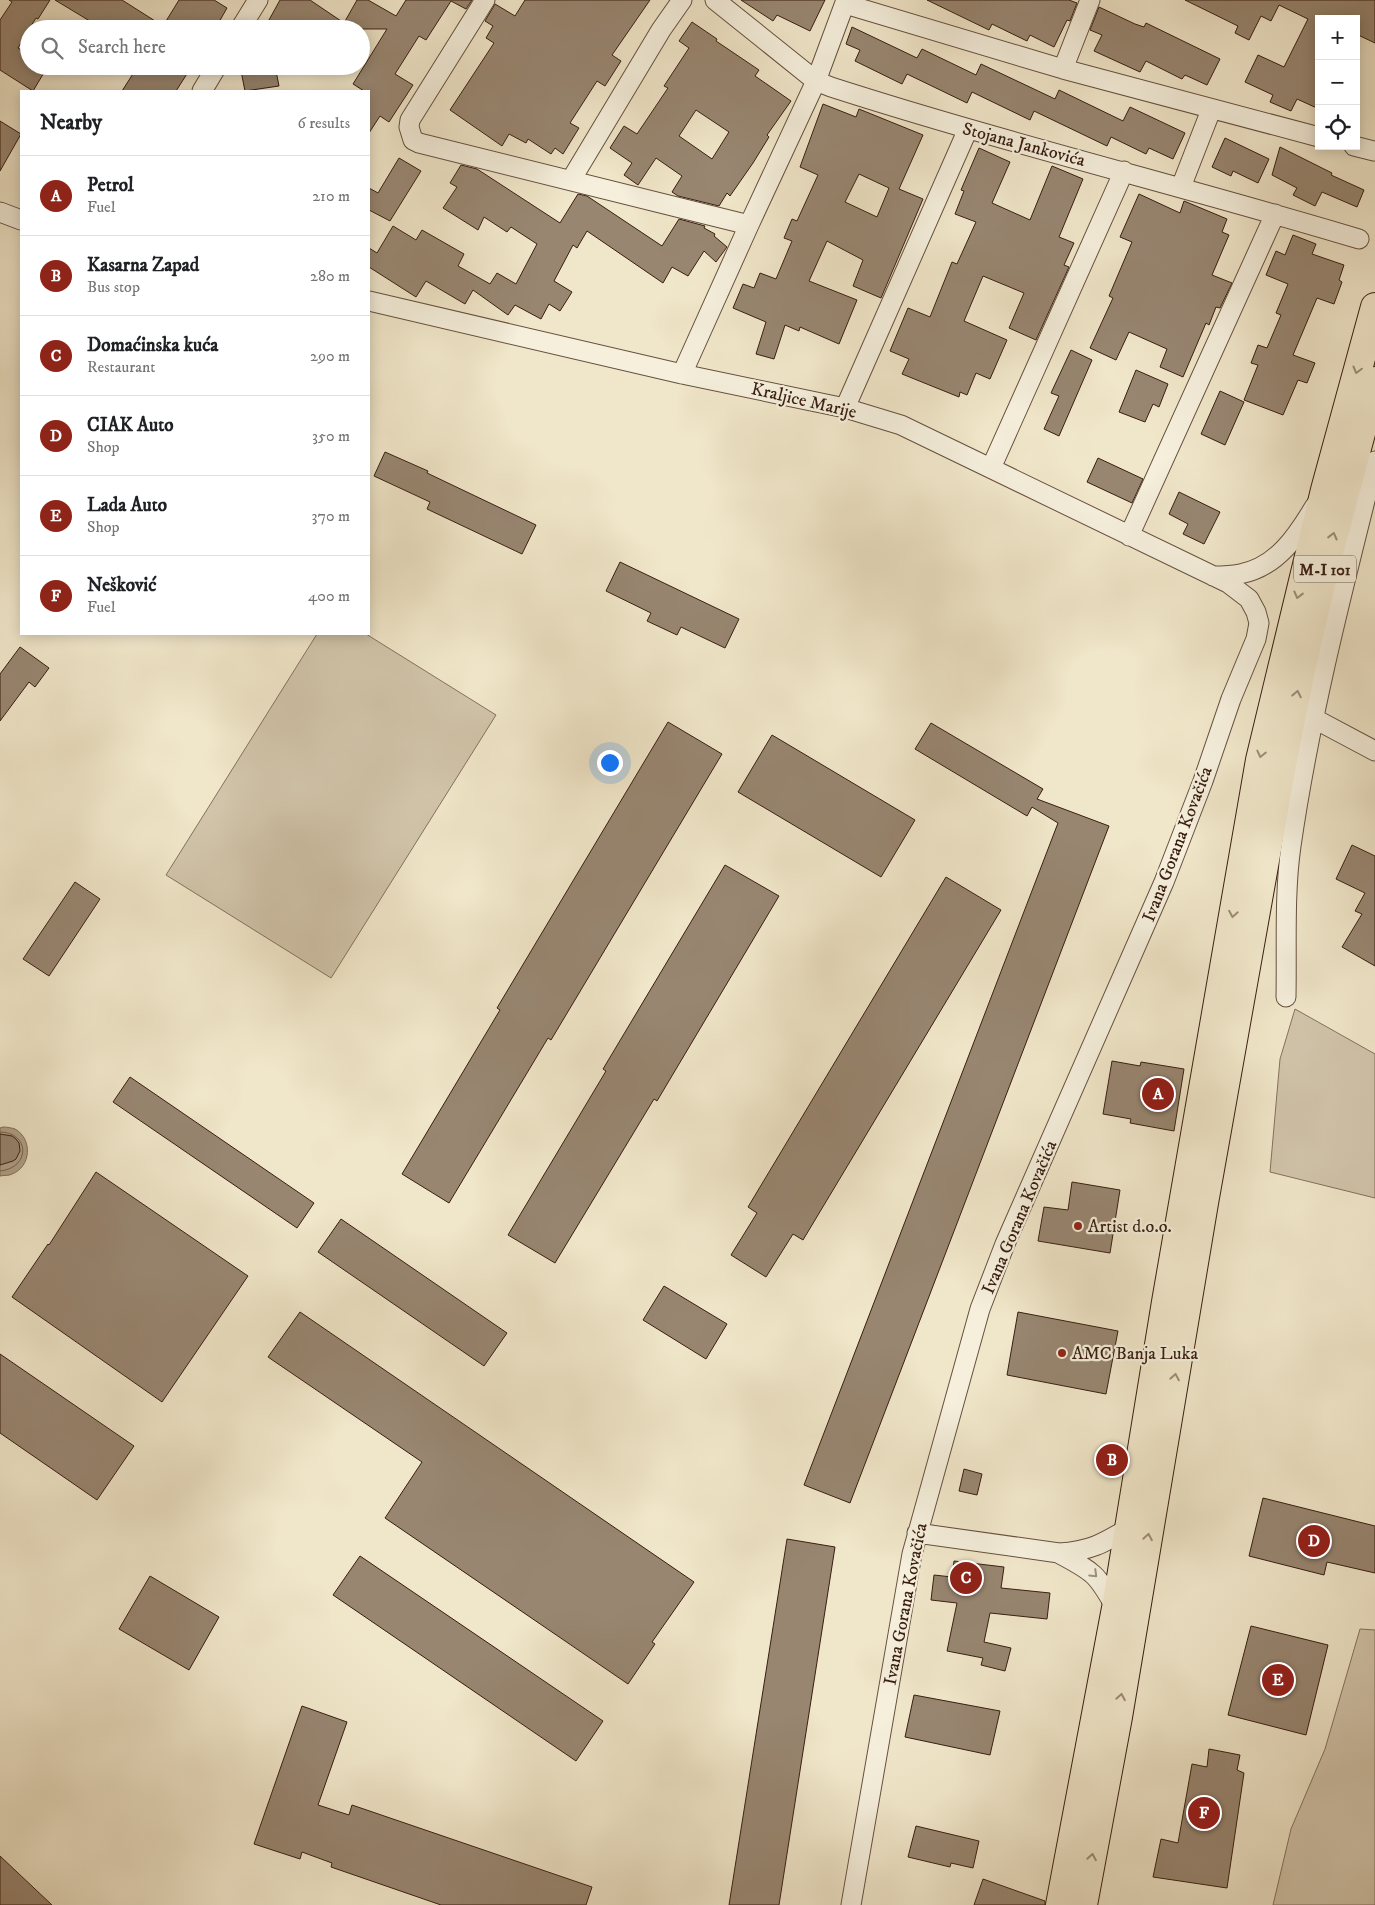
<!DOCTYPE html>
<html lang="en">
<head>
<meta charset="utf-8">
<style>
  body { margin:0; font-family:"IM FELL DW Pica",serif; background:#f2f2f2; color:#202124 }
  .controls { position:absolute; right:15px; top:15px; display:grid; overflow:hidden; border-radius:0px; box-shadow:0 2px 12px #0003 }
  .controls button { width:45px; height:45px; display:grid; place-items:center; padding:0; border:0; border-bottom:1px solid #e0e0e0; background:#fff; color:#202124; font:25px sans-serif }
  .you { position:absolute; left:609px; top:762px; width:18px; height:18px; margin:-12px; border:4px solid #fff; border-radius:50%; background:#1a73e8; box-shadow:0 0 0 8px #1a73e833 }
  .badge { display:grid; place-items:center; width:32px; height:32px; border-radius:50%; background:#8f2418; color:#fff; font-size:16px; font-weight:700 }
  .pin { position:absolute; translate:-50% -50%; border:2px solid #fff; box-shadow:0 1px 5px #0006 }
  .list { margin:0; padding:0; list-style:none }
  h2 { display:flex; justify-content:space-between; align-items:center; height:65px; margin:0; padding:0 20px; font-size:21px }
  h2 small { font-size:16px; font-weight:400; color:#757577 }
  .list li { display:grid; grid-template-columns:32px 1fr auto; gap:15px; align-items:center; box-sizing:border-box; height:80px; padding:0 20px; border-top:1px solid #e0e0e0 }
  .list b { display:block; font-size:19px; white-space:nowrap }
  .list p { margin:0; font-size:16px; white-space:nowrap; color:#757577 }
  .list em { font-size:16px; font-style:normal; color:#757577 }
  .icon { flex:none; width:28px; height:28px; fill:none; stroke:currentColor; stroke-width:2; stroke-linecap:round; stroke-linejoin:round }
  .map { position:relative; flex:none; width:1375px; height:1905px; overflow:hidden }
  .search { position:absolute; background:#fff; box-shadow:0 2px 12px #0003; left:20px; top:20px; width:350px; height:55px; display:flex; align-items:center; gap:12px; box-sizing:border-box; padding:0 18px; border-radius:28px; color:#757577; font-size:19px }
  .panel { position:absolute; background:#fff; box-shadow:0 2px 12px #0003; left:20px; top:90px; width:350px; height:545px; border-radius:0px }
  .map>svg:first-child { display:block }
  .green { fill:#d1c4aa; stroke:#84715e }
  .water { fill:#b1a28a; stroke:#816d5a }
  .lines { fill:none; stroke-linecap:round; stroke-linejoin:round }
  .shore { stroke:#74604e; stroke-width:1 }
  .building { fill:#988671; stroke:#381e11; fill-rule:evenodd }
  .minor-casing { stroke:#66503f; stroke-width:21 }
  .primary-casing { stroke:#381e11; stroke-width:30 }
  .minor { stroke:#f5efdc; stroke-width:19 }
  .primary { stroke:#f0e6c9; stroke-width:28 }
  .oneway { stroke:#9d8c76 }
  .oneway2 { stroke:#a09181 }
  .poi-dot { fill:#8f2418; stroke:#f5efdc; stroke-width:2 }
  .labels { text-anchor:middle; stroke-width:4.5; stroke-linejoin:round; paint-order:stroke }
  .shield { fill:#f5efdc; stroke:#715d4e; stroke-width:1 }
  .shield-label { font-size:16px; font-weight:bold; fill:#381e11 }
  .street-label { font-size:18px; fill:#381e11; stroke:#f5efdc }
  .poi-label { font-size:18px; fill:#381e11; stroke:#f5efdc; text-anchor:start }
</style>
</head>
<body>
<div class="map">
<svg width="1375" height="1905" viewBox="0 0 1375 1905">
  <rect width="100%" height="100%" fill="#f0e6c9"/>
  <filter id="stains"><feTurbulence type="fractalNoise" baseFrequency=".004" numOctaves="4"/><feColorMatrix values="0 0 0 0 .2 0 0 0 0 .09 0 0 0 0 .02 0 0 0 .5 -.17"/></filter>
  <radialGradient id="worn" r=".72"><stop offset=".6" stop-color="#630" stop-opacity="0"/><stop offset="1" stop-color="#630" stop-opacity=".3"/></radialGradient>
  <path class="green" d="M 317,634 L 366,634 L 496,715 L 331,978 L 166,875 Z
    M 1295,1009 L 1375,1054 L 1375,1198 L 1270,1172 L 1280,1059 Z
    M 1360,1629 L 1375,1630 L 1375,1905 L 1273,1905 L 1291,1829 L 1325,1749 Z"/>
  <path class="water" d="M 3,1127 C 7,1127 12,1128 15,1129 C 33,1139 31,1167 12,1174 C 9,1176 4,1175 0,1176 L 0,1128 Z"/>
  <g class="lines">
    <path class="shore" d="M 0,1132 C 30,1132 31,1168 0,1171"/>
  </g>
  <path class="building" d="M 9,0 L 50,0 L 38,19 L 36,18 L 29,29 L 18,48 L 29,54 L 29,66 L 48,66 L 33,91 L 0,70 L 0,20 L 12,2 Z
    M 55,0 L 122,0 L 163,26 L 179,0 L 214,0 L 227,8 L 215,29 L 103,29 Z
    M 280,0 L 310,0 L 344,23 L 357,0 L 368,0 L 396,16 L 406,0 L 472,0 L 466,9 L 451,1 L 426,40 L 419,36 L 395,74 L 413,85 L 389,122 L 380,116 L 369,133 L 369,91 L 364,91 L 353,84 L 387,29 L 264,29 Z
    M 525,0 L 650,0 L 612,55 L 621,61 L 605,86 L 597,81 L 570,123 L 579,128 L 563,154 L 555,148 L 551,154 L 528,139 L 526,143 L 509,134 L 502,146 L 450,110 L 494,43 L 486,38 L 493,26 L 485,21 L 495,4 L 515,16 Z
    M 741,0 L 825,0 L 810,31 L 777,15 L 773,21 Z
    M 927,0 L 1069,0 L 1077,3 L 1070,21 L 1067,20 L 1054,47 L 1030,35 L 1027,41 L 992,24 L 989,30 Z
    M 1185,0 L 1375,0 L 1375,43 L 1356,34 L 1356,19 L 1319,19 L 1319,109 L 1297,99 L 1291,111 L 1270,102 L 1273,95 L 1245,82 L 1258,55 L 1284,67 L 1308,19 L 1279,5 L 1271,21 L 1261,16 L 1249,40 L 1235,33 L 1238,26 Z
    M 1099,7 L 1135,24 L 1144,27 L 1146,23 L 1220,59 L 1207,85 L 1185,75 L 1182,79 L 1146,61 L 1140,72 L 1094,51 L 1102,35 L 1090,30 Z
    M 692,22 L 717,39 L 716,41 L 759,70 L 755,76 L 791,101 L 767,135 L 769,137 L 753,163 L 730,196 L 727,193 L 719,206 L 678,196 L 672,192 L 682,176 L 656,158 L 638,185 L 624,175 L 632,163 L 610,148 L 624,126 L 637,134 L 668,88 L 664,86 L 689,48 L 679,41 ZM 696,110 L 729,132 L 712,159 L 679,136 Z
    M 852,27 L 917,58 L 922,49 L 976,75 L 981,64 L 1055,99 L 1059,90 L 1123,121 L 1130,107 L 1185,133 L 1173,159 L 1149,148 L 1146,154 L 1111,137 L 1107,146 L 1034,111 L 1030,120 L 972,92 L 967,103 L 907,74 L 902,84 L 855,61 L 860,50 L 846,44 Z
    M 138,66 L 192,66 L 176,91 L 122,91 Z
    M 240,66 L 275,66 L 279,86 L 245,91 Z
    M 823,104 L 856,117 L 859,109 L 923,135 L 899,189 L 923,199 L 881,298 L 853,286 L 863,260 L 827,241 L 809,281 L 857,300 L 839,344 L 800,327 L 799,331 L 785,325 L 774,359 L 756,354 L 766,322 L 733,308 L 743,284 L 754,288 L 760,273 L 776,279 L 792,241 L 784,238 L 792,219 L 797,221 L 818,175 L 800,167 ZM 859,174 L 889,188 L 877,217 L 845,202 Z
    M 0,121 L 21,134 L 0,171 Z
    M 1225,138 L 1269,159 L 1258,183 L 1233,171 L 1231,176 L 1212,167 Z
    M 1280,147 L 1332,173 L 1331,175 L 1364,190 L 1357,207 L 1322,192 L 1315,206 L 1293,195 L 1297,188 L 1272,175 Z
    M 979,148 L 1010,162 L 992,203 L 1030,220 L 1052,166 L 1083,179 L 1059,237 L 1074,243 L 1064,265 L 1069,267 L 1036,340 L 1009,328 L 1024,293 L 983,276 L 964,321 L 1007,340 L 990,379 L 976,373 L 967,395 L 960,392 L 959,397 L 902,374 L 909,359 L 890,351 L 908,308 L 930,317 L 952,262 L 957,264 L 976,222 L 955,214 L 964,191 L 961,190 Z
    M 399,158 L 421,171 L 390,221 L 369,210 L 369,188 L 378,193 Z
    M 461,165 L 477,169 L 560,223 L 578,194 L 587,196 L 662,246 L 679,219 L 705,226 L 704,228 L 715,234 L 714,236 L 727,247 L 716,262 L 704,251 L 688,276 L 672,267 L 663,283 L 587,231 L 577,248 L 573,245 L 554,281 L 572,292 L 560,311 L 549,304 L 541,319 L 515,305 L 508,315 L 473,290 L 465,304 L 426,281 L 416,297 L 369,267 L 369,248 L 377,253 L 393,226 L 416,240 L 422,230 L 464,254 L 458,266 L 490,284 L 497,273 L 516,284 L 537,244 L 511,227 L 507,232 L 484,217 L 478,230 L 443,208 L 457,187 L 450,183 Z
    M 1139,194 L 1180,213 L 1184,201 L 1227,219 L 1222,232 L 1229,235 L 1212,275 L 1232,283 L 1220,308 L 1216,307 L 1209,325 L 1206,323 L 1183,377 L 1160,367 L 1167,349 L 1129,332 L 1116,360 L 1090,348 L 1113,298 L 1109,296 L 1132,242 L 1120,237 Z
    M 1293,235 L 1316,244 L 1312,254 L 1344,265 L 1339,280 L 1342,282 L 1334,304 L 1317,298 L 1293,355 L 1315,363 L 1307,383 L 1298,380 L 1283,415 L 1244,400 L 1258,365 L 1251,363 L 1258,345 L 1267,348 L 1281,315 L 1276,313 L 1288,284 L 1266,275 L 1276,251 L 1285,255 Z
    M 1071,350 L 1092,360 L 1059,436 L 1044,429 L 1059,396 L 1051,393 Z
    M 1136,370 L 1168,384 L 1159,407 L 1153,404 L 1145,422 L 1119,412 Z
    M 1220,391 L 1244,402 L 1225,445 L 1201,434 Z
    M 385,452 L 428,471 L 427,473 L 536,525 L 522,554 L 427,509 L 430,502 L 374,476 Z
    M 1098,458 L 1143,479 L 1132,503 L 1087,482 Z
    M 1179,492 L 1220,512 L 1204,544 L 1183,534 L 1188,524 L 1169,514 Z
    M 620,562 L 739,619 L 725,648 L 681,627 L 677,635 L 647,621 L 651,613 L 606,591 Z
    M 20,647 L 49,668 L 35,687 L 29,682 L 0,721 L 0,674 Z
    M 668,722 L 722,754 L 551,1040 L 548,1038 L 449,1203 L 402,1174 L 500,1010 L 497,1008 Z
    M 931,723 L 1043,789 L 1037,799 L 1109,826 L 850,1503 L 804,1485 L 1058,823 L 1032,807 L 1027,816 L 915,749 Z
    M 772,735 L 915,820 L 881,877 L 738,792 Z
    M 1352,845 L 1375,856 L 1375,966 L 1342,947 L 1362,914 L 1355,911 L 1365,893 L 1336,879 Z
    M 725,865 L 779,896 L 657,1101 L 654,1099 L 555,1263 L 508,1235 L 606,1071 L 603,1069 Z
    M 946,877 L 1001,910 L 803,1240 L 793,1234 L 766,1277 L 731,1255 L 757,1213 L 748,1207 Z
    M 75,882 L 100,899 L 49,976 L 23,959 Z
    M 1112,1061 L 1140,1066 L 1141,1062 L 1184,1069 L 1174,1131 L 1130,1123 L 1131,1119 L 1103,1114 Z
    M 130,1077 L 314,1203 L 297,1228 L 113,1102 Z
    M 0,1134 L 12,1136 L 16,1139 L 19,1143 L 20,1151 L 16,1159 L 13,1161 L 0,1165 Z
    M 96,1172 L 248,1276 L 162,1402 L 12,1297 L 48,1244 L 49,1245 Z
    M 1072,1182 L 1120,1190 L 1110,1253 L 1038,1241 L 1044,1207 L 1068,1210 Z
    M 341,1219 L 507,1333 L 484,1366 L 318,1252 Z
    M 664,1286 L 727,1324 L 706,1359 L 643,1320 Z
    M 300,1312 L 694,1582 L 652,1642 L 655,1644 L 628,1684 L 385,1518 L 422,1462 L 268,1357 Z
    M 1018,1312 L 1118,1331 L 1106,1394 L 1007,1375 Z
    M 0,1354 L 134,1446 L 97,1500 L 0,1433 Z
    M 964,1469 L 982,1474 L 977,1495 L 959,1491 Z
    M 1263,1498 L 1375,1526 L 1375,1573 L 1327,1562 L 1324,1575 L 1249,1556 Z
    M 787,1539 L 835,1547 L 779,1905 L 729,1905 Z
    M 360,1556 L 603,1721 L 576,1761 L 333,1595 Z
    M 954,1561 L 1004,1567 L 1001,1588 L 1050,1593 L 1047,1619 L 990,1613 L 984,1642 L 1011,1648 L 1005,1671 L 981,1665 L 983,1658 L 947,1651 L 957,1603 L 931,1600 L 934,1575 L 952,1577 Z
    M 150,1576 L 219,1617 L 189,1670 L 119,1629 Z
    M 1251,1626 L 1328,1645 L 1306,1735 L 1228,1715 Z
    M 914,1695 L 1000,1711 L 990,1755 L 905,1737 Z
    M 302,1706 L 347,1722 L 318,1805 L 349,1815 L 352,1805 L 592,1887 L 586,1905 L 441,1905 L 331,1867 L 332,1863 L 302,1852 L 300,1859 L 254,1844 Z
    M 1209,1749 L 1240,1755 L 1237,1770 L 1244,1773 L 1227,1888 L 1153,1877 L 1161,1839 L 1178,1843 L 1192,1764 L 1207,1767 Z
    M 916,1826 L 979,1841 L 973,1868 L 951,1863 L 950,1867 L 908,1857 Z
    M 0,1856 L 52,1905 L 0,1905 Z
    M 983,1879 L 1045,1901 L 1045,1905 L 974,1905 Z"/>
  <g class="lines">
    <g class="minor-casing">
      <path id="minor" d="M 485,0 L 410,120 L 409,127 L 413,140 L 419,143 L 749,225
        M 715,0 L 816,81 L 831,87 C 1005,143 1183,186 1359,239
        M 845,4 L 1063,69 L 1319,137
        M 240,29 L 258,0
        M 1063,69 L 1090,0
        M 202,91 L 217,66
        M 1354,146 L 1374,151
        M 571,180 L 661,30 L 682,0
        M 1181,187 L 1211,110
        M 0,212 L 21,220
        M 369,301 L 682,374 L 845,408 L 901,425 L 1228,583 L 1249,599 L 1256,612 L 1259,623 L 1256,639 L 1231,699 L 1203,781 L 1164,882 L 1005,1244 L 980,1309 L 912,1554 L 851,1905
        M 682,374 L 749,225 L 816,81 L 846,0
        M 845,408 L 968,129
        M 991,468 L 1124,171
        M 1129,536 L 1275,214
        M 1213,576 C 1222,576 1231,576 1240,574 C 1277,567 1297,536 1315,506
        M 1313,718 L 1375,751
        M 1286,997 C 1287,947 1284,895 1291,846 C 1310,715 1343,588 1375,461
        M 917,1533 L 1059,1553 C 1090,1551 1102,1544 1129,1528
        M 1060,1554 C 1094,1572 1097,1574 1116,1608"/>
    </g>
    <g class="primary-casing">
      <path id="primary" d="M 1060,1905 L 1116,1608 L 1166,1302 L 1260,760 L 1325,490 L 1375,307
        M 1083,1905 L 1118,1717 L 1204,1203 L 1283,759 L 1302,665 L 1324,571 L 1375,381"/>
    </g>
    <use href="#minor" class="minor"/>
    <use href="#primary" class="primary"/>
  </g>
  <defs><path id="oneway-chevron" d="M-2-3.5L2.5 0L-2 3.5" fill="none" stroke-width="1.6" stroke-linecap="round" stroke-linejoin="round" transform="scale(1.25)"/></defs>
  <g class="oneway">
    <use href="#oneway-chevron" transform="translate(1357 370) rotate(105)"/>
    <use href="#oneway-chevron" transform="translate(1333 536) rotate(-76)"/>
    <use href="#oneway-chevron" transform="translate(1298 595) rotate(104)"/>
    <use href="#oneway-chevron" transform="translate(1297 694) rotate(-79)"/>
    <use href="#oneway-chevron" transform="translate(1261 754) rotate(103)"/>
    <use href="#oneway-chevron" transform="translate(1233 914) rotate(100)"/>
    <use href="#oneway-chevron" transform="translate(1175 1377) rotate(-80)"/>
    <use href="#oneway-chevron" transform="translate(1148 1537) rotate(-80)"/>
    <use href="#oneway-chevron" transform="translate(1121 1697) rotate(-80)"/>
    <use href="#oneway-chevron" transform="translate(1092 1857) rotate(-80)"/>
  </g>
  <use class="oneway2" href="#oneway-chevron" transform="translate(1094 1574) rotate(44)"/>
  <g class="poi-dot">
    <circle cx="1078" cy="1226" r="5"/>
    <circle cx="1062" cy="1353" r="5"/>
  </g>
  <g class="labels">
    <rect class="shield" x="1294" y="555.5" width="62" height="27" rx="4"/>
    <g class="shield-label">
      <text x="1325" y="575">M-I 101</text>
    </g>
    <g class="street-label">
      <text transform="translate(1024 144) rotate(15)" y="6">Stojana Jankovića</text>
      <text transform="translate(804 400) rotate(13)" y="6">Kraljice Marije</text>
      <text transform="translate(1177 844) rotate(-69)" y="6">Ivana Gorana Kovačića</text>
      <text transform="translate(1019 1217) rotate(-67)" y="6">Ivana Gorana Kovačića</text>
      <text transform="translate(905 1604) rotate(-79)" y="6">Ivana Gorana Kovačića</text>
    </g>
    <g class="poi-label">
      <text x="1088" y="1232">Artist d.o.o.</text>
      <text x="1072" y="1359">AMC Banja Luka</text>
    </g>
  </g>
  <rect width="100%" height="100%" filter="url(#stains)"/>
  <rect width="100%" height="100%" fill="url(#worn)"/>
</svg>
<div class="controls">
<button>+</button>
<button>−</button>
<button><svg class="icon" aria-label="locate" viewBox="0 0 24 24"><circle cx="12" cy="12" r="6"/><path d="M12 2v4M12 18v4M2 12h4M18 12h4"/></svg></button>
</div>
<div class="you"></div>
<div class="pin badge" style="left:1158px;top:1094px">A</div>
<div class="pin badge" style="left:1112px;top:1460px">B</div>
<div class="pin badge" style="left:966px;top:1578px">C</div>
<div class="pin badge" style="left:1314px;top:1541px">D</div>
<div class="pin badge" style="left:1278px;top:1680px">E</div>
<div class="pin badge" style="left:1204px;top:1813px">F</div>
<div class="search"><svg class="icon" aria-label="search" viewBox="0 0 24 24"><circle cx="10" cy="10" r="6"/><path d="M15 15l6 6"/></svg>Search here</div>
<section class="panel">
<h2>Nearby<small>6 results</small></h2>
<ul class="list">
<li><span class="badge">A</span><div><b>Petrol</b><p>Fuel</p></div><em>210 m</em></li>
<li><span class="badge">B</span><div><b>Kasarna Zapad</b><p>Bus stop</p></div><em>280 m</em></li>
<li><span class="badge">C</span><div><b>Domaćinska kuća</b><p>Restaurant</p></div><em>290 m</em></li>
<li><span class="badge">D</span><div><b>CIAK Auto</b><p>Shop</p></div><em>350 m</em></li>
<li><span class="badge">E</span><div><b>Lada Auto</b><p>Shop</p></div><em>370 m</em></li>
<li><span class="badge">F</span><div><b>Nešković</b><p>Fuel</p></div><em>400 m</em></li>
</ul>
</section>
</div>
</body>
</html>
